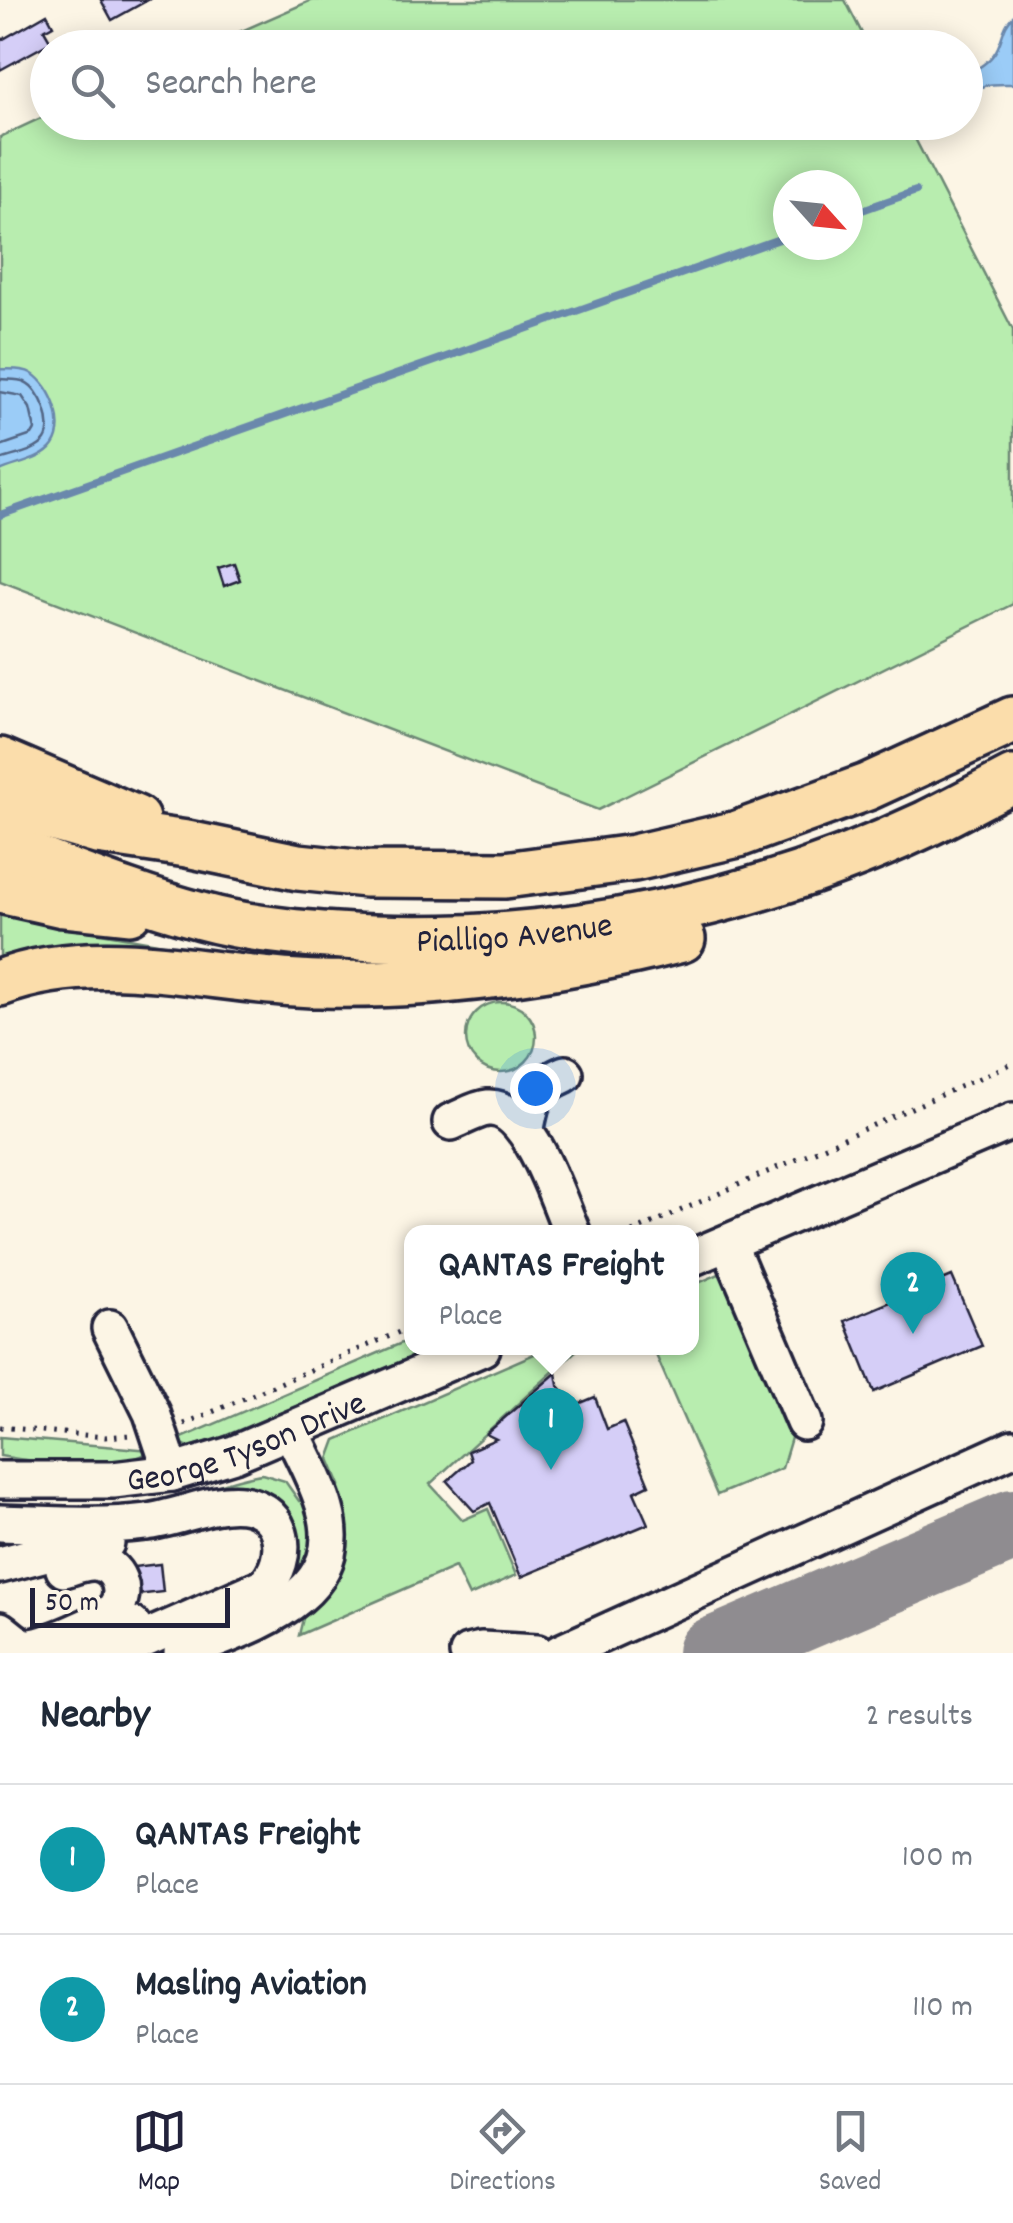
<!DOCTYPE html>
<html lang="en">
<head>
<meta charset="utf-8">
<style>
  body { margin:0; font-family:Dekko,sans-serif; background:#f2f2f3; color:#1f2937 }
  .compass { position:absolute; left:773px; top:170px; width:90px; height:90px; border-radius:50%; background:#fff; box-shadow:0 5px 25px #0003; rotate:117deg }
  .scale { position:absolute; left:30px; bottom:25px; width:200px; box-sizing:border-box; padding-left:10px; border:5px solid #22223b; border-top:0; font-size:28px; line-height:35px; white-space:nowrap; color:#22223b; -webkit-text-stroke:8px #fcf5e5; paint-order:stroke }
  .you { position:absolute; left:535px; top:1088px; width:35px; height:35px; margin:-25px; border:8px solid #fff; border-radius:50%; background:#1a73e8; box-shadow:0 0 0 15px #1a73e833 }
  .badge { display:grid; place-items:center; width:65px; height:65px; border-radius:50%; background:#22223b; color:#fff; font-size:32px; font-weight:700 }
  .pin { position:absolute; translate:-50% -82px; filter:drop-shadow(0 2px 5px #0008) }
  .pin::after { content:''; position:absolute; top:52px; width:35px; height:30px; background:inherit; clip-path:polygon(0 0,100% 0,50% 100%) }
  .popup { position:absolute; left:404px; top:1225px; width:295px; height:130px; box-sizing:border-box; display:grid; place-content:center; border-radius:20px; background:#fff; filter:drop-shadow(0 2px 8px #0005); font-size:32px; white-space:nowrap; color:#747a83 }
  .popup b { font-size:38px; color:#1f2937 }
  .popup::after { content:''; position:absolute; left:50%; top:100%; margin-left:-20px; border:20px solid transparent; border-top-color:#fff }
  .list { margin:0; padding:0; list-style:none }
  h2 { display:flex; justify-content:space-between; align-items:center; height:130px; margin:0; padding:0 40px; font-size:42px }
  h2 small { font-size:32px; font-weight:400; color:#747a83 }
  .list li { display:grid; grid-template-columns:65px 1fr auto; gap:30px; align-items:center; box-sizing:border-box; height:150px; padding:0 40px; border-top:2px solid #e0e1e3 }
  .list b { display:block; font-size:38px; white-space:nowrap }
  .list p { margin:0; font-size:32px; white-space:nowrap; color:#747a83 }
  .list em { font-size:32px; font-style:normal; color:#747a83 }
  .icon { flex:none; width:55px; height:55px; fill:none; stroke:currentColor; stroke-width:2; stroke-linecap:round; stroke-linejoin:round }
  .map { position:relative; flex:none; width:1013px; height:1653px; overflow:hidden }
  .search { position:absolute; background:#fff; box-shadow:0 5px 25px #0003; left:30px; right:30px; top:30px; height:110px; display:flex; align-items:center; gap:25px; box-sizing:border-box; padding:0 35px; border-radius:55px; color:#747a83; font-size:38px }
  .sheet { height:430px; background:#fff }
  nav { display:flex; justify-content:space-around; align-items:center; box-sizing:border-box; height:140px; border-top:2px solid #e0e1e3; background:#fff; font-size:28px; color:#747a83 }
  nav a { display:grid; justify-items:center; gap:5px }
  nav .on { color:#22223b }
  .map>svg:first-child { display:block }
  .green { fill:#b8edaf; stroke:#6d8875; stroke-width:2.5; fill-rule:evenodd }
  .water { fill:#9bccf7; stroke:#6b88ac; stroke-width:2.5 }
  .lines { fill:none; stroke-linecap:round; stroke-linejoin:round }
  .shore { stroke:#526686; stroke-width:2.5 }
  .stream { stroke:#6b88ac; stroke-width:8 }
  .taxiway { stroke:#8f8c90; stroke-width:72 }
  .building { fill:#d5cef7; stroke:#22223b; stroke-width:2.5 }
  .minor-casing { stroke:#22223b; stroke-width:42 }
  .major-casing { stroke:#22223b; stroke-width:52 }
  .path { stroke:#22223b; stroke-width:5; stroke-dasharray:2.5 8; stroke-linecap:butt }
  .minor { stroke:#fcf5e5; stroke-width:35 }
  .major { stroke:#fbddab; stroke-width:45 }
  .labels { text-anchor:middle; stroke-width:8; stroke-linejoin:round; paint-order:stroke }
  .street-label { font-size:35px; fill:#22223b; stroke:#fcf5e5 }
</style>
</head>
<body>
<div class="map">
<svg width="1013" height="1653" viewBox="0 0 1013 1653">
  <rect width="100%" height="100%" fill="#fcf5e5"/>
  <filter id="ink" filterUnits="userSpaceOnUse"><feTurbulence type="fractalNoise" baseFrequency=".01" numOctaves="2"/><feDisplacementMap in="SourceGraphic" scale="20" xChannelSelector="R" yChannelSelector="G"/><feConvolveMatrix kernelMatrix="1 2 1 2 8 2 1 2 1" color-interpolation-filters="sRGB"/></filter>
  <g filter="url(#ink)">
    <path class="green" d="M 312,0 L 845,0 L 869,47 L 205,47 Z
      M 47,115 L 48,122 L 907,123 L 1013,330 L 1013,604 L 598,810 L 0,581 L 0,137 ZM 788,185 L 848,185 L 848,245 L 788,245 Z
      M 0,911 L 78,929 L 197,950 L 0,966 Z
      M466 1037a35 35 0 1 1 70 0a35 35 0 1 1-70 0Z
      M 719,1274 L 726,1274 L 793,1431 L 782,1468 L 717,1495 L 653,1348 L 691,1348 L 691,1286 Z
      M 411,1339 L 411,1348 L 435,1348 L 215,1440 L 189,1447 L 175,1441 Z
      M 548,1348 L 579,1348 L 430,1484 L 463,1520 L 488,1509 L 516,1575 L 469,1596 L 455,1567 L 299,1635 L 334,1489 L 340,1485 L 329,1459 L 336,1440 Z
      M 0,1437 L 151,1450 C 127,1472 32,1462 0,1456 Z
      M 262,1474 L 285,1481 L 299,1501 L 306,1499 C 321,1546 311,1556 283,1592 L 286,1520 L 173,1508 L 0,1513 L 0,1505 C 57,1506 115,1511 172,1499 C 202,1493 231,1478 262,1474 Z"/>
    <path class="water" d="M 1013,16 L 1013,84 C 991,84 980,82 966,100 L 966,76 C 978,68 992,61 998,47 C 1004,34 1003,26 1013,16 Z
      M 0,369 C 9,370 23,368 31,373 C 53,386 69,430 50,449 C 38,461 15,464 0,471 Z"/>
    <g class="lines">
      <path class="shore" d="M 0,379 C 7,380 18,379 25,382 C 41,389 55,425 45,440 C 37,452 13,455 0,460
        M 0,392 L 22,396 L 30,408 L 35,430 L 32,435 L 0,446"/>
      <path class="stream" d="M 848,215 L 916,191
        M 0,515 L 788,236"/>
      <path class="taxiway" d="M 713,1653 L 1013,1525"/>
    </g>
    <path class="building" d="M 101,0 L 148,0 L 112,20 Z
      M 47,14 L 53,25 L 44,30 L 51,42 L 0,70 L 0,41 Z
      M 234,563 L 240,580 L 224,586 L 218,568 Z
      M 952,1276 L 982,1346 L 874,1392 L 845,1321 Z
      M 556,1373 L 558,1385 L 576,1405 L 595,1397 L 607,1429 L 623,1422 L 649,1485 L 634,1492 L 648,1524 L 521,1577 L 490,1503 L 474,1511 L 447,1481 L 471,1460 L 468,1451 L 496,1439 L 486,1434 Z
      M 160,1564 L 163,1592 L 136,1595 L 133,1567 Z"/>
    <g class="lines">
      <g class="minor-casing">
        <g id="minor">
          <path d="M 451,1122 C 462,1118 476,1109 488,1108 C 530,1105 558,1201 572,1232"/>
          <path d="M 526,1128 C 532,1096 534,1088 565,1074"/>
          <path d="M 728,1243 L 804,1422"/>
          <path d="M 691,1258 L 1013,1121"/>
          <path d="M 110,1328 L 152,1413 L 172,1473"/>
          <path id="s1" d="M 0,1480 L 113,1480 L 172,1473 L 234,1454 L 482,1348"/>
          <path d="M 0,1523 C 49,1524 97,1528 146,1522 C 177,1519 213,1500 243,1504 C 286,1510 291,1559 265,1586 L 113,1653"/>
          <path d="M 0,1565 L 73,1546 L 106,1543"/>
          <path d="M 0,1630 C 9,1636 16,1645 27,1647 C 41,1649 105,1621 114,1610 C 129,1593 118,1564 95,1562 C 84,1561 74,1566 64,1569"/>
          <path d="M 67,1653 L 132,1625"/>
          <path d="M 182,1653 C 245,1626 351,1601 325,1509 C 318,1482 302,1455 291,1430"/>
          <path d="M 468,1653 L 481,1650 L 537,1653"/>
          <path d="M 560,1653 L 1013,1448"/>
        </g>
      </g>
      <g class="major-casing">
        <g id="major">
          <path d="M 0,761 L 136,819"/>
          <path d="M 0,803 L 97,831 L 187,844 L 298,867 L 366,874 L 505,875 L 634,858 L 738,834 L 867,787 L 1013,720"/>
          <path id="s2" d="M 0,846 C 66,870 133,898 201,916 C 256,931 316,935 373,938 C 562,945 754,905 926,824 C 955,810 984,794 1013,779"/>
          <path d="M 0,890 L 63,904 L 129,911"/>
          <path d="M 0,983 C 102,944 213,982 318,984 C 442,987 563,969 682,939"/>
        </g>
      </g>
      <path class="path" d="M 632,1232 L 1013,1063
        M 184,1424 L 411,1327
        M 0,1427 L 105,1437 L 130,1435"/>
      <use href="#minor" class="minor"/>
      <use href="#major" class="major"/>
    </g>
  </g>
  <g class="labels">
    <g class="street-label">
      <text dy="12" stroke="none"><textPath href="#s2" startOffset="528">Pialligo Avenue</textPath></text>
      <text dy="12" stroke="none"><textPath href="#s1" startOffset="252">George Tyson Drive</textPath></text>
    </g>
  </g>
</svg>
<svg class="compass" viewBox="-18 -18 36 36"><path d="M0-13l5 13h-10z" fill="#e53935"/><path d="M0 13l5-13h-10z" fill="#747a83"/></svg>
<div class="scale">50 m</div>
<div class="you"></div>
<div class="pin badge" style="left:551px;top:1470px;background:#0f9aa8">1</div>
<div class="popup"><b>QANTAS Freight</b>Place</div>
<div class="pin badge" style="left:913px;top:1334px;background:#0f9aa8">2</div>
<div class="search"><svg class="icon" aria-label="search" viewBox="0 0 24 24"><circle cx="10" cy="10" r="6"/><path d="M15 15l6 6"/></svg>Search here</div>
</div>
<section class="sheet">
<h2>Nearby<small>2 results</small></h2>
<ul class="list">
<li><span class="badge" style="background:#0f9aa8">1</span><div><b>QANTAS Freight</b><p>Place</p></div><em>100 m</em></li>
<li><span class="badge" style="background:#0f9aa8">2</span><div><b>Masling Aviation</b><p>Place</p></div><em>110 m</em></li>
</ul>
</section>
<nav>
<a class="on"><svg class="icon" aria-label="map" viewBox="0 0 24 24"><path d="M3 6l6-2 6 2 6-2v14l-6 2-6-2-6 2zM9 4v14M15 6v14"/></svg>Map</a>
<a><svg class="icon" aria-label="directions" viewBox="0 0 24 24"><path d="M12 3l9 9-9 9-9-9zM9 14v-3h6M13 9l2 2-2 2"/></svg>Directions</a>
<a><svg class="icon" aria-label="saved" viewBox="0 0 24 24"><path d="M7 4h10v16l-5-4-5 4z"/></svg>Saved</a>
</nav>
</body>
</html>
